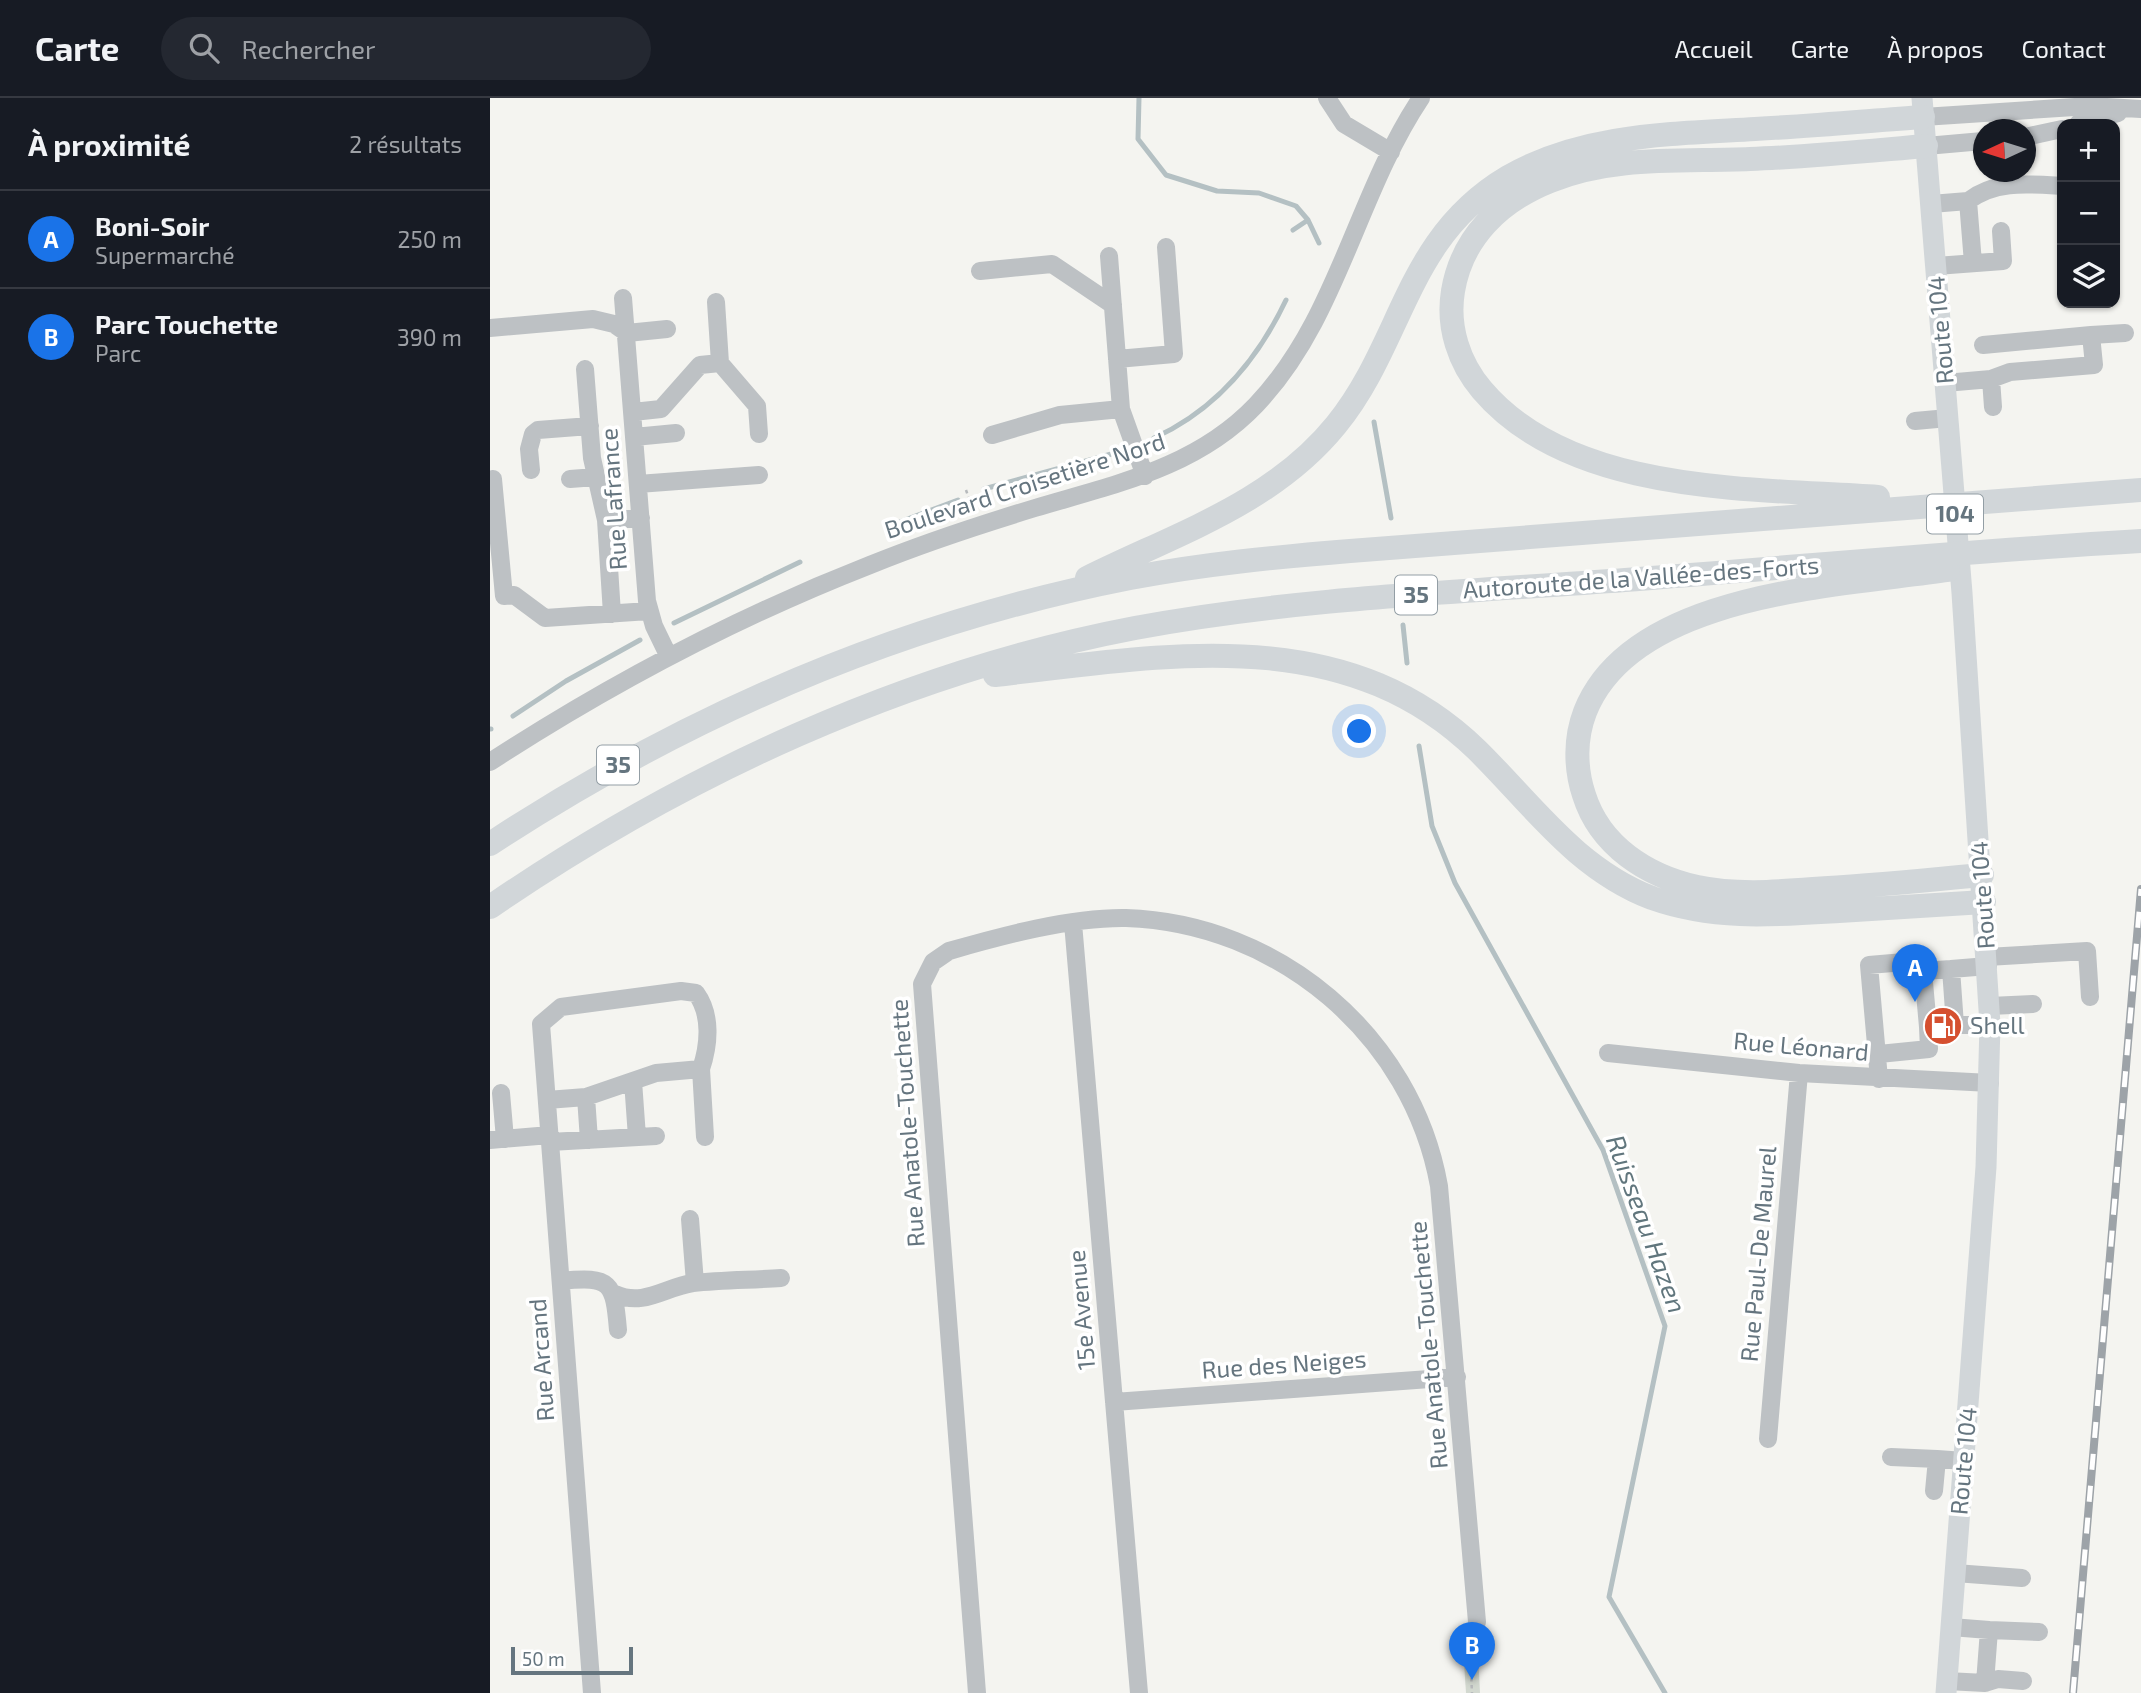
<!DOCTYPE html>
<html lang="fr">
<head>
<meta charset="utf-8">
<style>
  body { margin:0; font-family:"Exo 2",sans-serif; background:#242831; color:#f1f3f6 }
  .controls { position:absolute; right:21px; top:21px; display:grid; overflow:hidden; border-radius:14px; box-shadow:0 2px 5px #0004 }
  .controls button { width:63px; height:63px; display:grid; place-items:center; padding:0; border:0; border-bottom:2px solid #363941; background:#171b24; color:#f1f3f6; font:35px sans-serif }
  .compass { position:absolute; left:1483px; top:21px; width:63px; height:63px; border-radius:50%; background:#171b24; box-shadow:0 2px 5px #0004; rotate:266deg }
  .scale { position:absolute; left:21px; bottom:18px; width:122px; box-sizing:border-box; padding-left:7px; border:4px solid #65757f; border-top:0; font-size:19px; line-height:24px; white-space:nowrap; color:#65757f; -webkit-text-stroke:5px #fff; paint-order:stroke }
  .you { position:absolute; left:870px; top:634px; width:24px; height:24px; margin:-18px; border:5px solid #fff; border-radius:50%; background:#1a73e8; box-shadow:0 0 0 10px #1a73e833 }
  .badge { display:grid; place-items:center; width:46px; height:46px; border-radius:50%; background:#1a73e8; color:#fff; font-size:23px; font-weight:700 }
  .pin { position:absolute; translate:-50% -58px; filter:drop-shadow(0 2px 4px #0008) }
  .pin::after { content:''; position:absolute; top:37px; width:24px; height:21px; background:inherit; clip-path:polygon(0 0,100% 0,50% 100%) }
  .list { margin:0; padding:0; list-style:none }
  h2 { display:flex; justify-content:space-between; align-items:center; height:91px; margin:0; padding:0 28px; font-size:30px }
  h2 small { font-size:23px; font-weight:400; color:#9ea1a6 }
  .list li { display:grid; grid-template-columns:46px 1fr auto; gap:21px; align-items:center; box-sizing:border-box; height:98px; padding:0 28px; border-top:2px solid #363941 }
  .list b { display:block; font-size:26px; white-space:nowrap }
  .list p { margin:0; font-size:23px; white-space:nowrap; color:#9ea1a6 }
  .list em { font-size:23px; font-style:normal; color:#9ea1a6 }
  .icon { flex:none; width:38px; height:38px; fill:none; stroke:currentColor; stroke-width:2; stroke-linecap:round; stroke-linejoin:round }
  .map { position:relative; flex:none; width:1651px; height:1595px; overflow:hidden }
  header { display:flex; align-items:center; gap:42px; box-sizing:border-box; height:98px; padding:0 35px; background:#171b24; border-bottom:2px solid #363941 }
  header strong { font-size:33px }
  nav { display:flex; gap:38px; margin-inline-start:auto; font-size:24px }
  .search { width:490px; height:63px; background:#242831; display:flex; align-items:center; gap:18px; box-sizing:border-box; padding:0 24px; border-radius:38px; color:#9ea1a6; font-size:26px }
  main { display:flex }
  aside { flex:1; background:#171b24 }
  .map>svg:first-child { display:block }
  .green { fill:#d3d9d0 }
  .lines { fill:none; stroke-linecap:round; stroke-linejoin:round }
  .stream { stroke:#b4c0c3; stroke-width:5 }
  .path { stroke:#b7babc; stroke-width:2.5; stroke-dasharray:3.5 3.5; stroke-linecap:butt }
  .minor { stroke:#bdc1c4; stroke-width:18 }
  .major { stroke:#d1d6d9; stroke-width:21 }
  .highway { stroke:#d1d6d9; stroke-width:24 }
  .rail-casing { stroke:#9da3a8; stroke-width:8 }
  .rail { stroke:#fff; stroke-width:5; stroke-dasharray:16; stroke-linecap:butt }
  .labels { text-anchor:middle; stroke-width:7; stroke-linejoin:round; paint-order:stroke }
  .shield { fill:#fff; stroke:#939ea5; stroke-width:2 }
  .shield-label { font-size:23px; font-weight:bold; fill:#65757f }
  .street-label { font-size:24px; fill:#65757f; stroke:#fff }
  .poi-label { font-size:24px; fill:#65757f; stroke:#fff; text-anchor:start }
  .water-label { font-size:26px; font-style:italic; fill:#61767d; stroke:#fff }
</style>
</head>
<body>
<header>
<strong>Carte</strong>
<div class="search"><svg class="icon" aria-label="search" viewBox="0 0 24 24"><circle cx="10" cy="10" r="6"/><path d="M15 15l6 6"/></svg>Rechercher</div>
<nav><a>Accueil</a><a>Carte</a><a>À propos</a><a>Contact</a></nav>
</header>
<main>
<aside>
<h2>À proximité<small>2 résultats</small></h2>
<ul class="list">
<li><span class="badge">A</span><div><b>Boni-Soir</b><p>Supermarché</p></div><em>250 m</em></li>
<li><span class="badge">B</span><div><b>Parc Touchette</b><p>Parc</p></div><em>390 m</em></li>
</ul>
</aside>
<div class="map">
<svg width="1651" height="1595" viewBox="0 0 1651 1595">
  <rect width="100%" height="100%" fill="#f4f4f0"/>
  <path class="green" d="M 973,1550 L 988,1554 L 990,1595 L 976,1595 Z"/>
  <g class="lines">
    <path class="stream" d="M 649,0 L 648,41 L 676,77 L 727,93 L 769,95 L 806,108 L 818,122 L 829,145
      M 803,132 L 818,122
      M 884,324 L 901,420
      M 664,340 C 725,312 768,261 796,202
      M 494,391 L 625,355
      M 407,425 L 468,402
      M 184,525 L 310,464
      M 913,527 L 917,565
      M 23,618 L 76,583 L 150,542
      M 0,631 L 1,631
      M 929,648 L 942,728 L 965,785 L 1113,1052 L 1175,1228 L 1119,1499 L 1175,1595"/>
    <path class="path" d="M 476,392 L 483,412
      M 980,1552 L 982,1595"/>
    <path class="minor" d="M 837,0 L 854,26 L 901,54
      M 1433,19 L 1600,8 L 1651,11
      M 1588,26 L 1628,15
      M 1535,39 L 1572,31
      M 1436,48 L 1493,43
      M 1478,103 C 1505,82 1539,86 1572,88
      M 1441,106 L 1478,103 L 1483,165
      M 619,158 L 631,311
      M 1446,168 L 1513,163 L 1511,133
      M 490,173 L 562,166 L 623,207
      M 133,200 L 157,503 L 164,528 L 179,559
      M 226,204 L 230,265
      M 0,230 L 103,221 L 124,226 L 137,235 L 177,231
      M 1601,237 L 1635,235
      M 1493,247 L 1601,237 L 1604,267 L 1520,274 L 1501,281
      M 627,261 L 684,256 L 676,149
      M 95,271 L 102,360 L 116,422
      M 1455,285 L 1501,281 L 1503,309
      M 143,314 L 171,311 L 210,267 L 230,265 L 267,308 L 269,336
      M 1425,323 L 1458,320
      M 502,337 L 570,317 L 631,311 L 655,378
      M 144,339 L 186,335
      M 41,372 L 39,351 L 43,336 L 48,332 L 100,328
      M 3,381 L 14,498 L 24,497 L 55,520 L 159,513
      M 80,381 L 106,379
      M 148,386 L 269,377
      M 122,516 L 116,422 L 151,420
      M 0,664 C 120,586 247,519 380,467 C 434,445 489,427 545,410 C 625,386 706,370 766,307 C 848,221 866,97 931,0
      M 583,825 L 649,1595
      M 1497,859 L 1597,853 L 1600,899
      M 1498,868 L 1461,871 L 1465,927 L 1500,927
      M 1461,871 L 1433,873 L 1438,929 L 1465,927
      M 1500,908 L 1543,906
      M 1118,955 L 1309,975 L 1500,985
      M 1389,956 L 1439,951 L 1438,929
      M 211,971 L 215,1039
      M 1389,981 L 1379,867 L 1426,863 L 1433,873
      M 143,983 L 147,1039
      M 11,995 L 15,1041
      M 96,999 L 166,975 L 211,971 C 219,947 222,917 206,895 L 191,893 L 71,909 L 51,926 L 102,1595
      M 57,1002 L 96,999 L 99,1042
      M 0,1042 L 60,1037
      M 60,1044 L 166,1038
      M 200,1121 L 205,1185
      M 71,1183 C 121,1178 124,1184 128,1232
      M 125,1196 C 154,1209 175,1189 203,1185 C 232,1182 262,1182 291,1180
      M 624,1304 L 967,1279
      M 1278,1341 L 1309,975
      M 1401,1359 L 1447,1361
      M 1444,1393 L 1447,1361 L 1474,1363
      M 1465,1475 L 1532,1480
      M 1499,1532 L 1549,1534
      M 1457,1583 L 1495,1585 L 1499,1532 L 1461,1529
      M 1495,1585 L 1508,1581 L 1533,1583
      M 487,1595 L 432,886 L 443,864 L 459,853 C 511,838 581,819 636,820 C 788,825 922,937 949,1088 L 987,1524"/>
    <path class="major" d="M 1432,0 L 1472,495 L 1500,927 L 1496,1069 L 1456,1595"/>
    <path class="highway" d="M 1388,399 C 1263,390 1081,397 992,292 C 969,265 957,229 963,193 C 972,139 1010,103 1060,83 C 1124,57 1193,64 1260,61 C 1318,59 1377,53 1436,48
      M 1458,472 C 1351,488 1142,494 1095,614 C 1085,640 1085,670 1094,697 C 1110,748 1157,778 1207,789 C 1245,797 1285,794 1323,791 C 1379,788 1436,782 1492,777
      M 597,480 C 685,436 782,406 846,327 C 914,243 915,140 1018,79 C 1093,36 1181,36 1265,31 C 1321,28 1377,23 1433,19
      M 505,577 C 672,558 853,522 987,652 C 1042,706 1086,771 1162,800 C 1224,822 1284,817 1349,813 C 1397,810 1445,807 1494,804
      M 0,746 C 195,618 410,525 640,480 C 713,466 787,459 860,453 L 1651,392
      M 0,809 C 193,677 414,574 645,530 C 806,500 972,494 1135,482 C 1307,469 1479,453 1651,443"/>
    <g class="rail-casing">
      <path id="rail" d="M 1583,1595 L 1651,791"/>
    </g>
    <use href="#rail" class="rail"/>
  </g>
  <defs>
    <g id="fuel-disc" transform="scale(2.0125)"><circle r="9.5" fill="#d55030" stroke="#fff"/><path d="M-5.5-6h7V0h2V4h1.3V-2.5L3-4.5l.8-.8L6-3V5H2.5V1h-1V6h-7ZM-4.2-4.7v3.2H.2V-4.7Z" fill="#fff"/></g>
  </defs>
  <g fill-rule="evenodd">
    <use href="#fuel-disc" x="1453" y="928"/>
  </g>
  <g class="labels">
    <g class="shield">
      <rect x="1437" y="396.5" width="56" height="39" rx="5"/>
      <rect x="905" y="477.5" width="42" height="39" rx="5"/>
      <rect x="107" y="647.5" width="42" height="39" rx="5"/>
    </g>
    <g class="shield-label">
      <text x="1465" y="424">104</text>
      <text x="926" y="505">35</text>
      <text x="128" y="675">35</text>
    </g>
    <g class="street-label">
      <text transform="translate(1451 232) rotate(-95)" y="8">Route 104</text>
      <text transform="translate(535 388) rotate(-18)" y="8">Boulevard Croisetière Nord</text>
      <text transform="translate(124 401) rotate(-94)" y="8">Rue Lafrance</text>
      <text transform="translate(1151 480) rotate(-4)" y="8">Autoroute de la Vallée-des-Forts</text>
      <text transform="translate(1493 797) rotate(-94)" y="8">Route 104</text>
      <text transform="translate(1311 949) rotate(5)" y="8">Rue Léonard</text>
      <text transform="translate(418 1025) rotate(-94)" y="8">Rue Anatole-Touchette</text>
      <text transform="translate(1269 1156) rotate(-85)" y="8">Rue Paul-De Maurel</text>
      <text transform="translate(592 1212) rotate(-95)" y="8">15e Avenue</text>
      <text transform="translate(939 1247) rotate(-95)" y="8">Rue Anatole-Touchette</text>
      <text transform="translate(52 1262) rotate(-94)" y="8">Rue Arcand</text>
      <text transform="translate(794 1267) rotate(-4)" y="8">Rue des Neiges</text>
      <text transform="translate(1474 1363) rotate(-85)" y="8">Route 104</text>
    </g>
    <g class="poi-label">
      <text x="1480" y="936">Shell</text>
    </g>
    <g class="water-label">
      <text transform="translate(1156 1126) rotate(70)" y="9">Ruisseau Hazen</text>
    </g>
  </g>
</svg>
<div class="controls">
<button>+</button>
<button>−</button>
<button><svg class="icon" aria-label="layers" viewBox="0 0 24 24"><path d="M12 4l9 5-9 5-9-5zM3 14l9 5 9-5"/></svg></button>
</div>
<svg class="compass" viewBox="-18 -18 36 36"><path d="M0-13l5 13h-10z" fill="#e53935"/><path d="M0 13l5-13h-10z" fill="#9ea1a6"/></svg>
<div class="scale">50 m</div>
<div class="you"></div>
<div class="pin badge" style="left:1425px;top:904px">A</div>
<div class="pin badge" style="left:982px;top:1582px">B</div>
</div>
</main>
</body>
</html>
